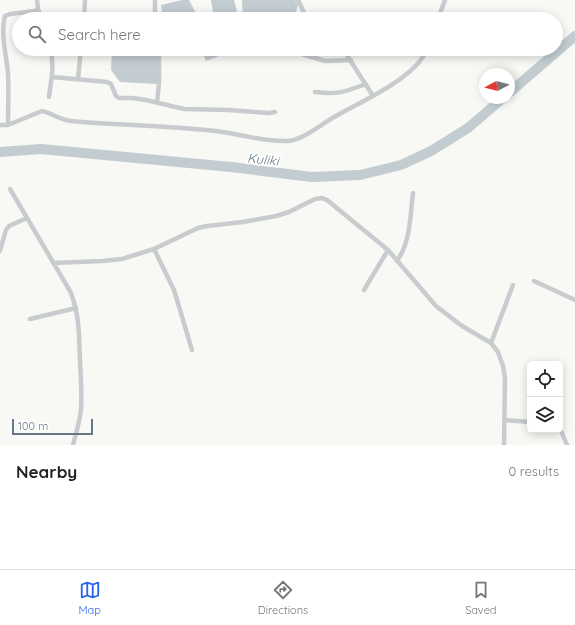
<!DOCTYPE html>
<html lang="en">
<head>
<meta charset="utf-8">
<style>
  body { margin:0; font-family:Quicksand,sans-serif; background:#f2f2f2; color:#222 }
  .controls { position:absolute; right:12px; bottom:12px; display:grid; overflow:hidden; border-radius:6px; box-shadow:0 2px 10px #0003 }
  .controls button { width:36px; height:36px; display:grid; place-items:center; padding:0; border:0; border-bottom:1px solid #e0e0e0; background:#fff; color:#222; font:20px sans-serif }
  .compass { position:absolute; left:479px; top:68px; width:36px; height:36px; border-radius:50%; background:#fff; box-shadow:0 2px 10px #0003; rotate:263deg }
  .scale { position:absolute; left:12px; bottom:10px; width:81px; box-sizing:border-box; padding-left:4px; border:2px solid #678; border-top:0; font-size:11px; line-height:14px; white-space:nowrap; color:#678; -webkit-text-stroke:3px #fff; paint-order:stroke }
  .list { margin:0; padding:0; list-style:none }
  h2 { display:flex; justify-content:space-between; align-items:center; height:52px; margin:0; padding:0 16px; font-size:17px }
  h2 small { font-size:13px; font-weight:400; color:#767676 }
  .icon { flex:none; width:22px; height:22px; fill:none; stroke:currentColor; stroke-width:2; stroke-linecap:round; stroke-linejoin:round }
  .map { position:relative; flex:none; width:575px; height:445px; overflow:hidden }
  .search { position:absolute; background:#fff; box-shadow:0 2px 10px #0003; left:12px; right:12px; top:12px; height:44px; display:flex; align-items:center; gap:10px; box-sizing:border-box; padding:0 14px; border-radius:22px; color:#767676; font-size:15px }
  .sheet { height:124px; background:#fff }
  nav { display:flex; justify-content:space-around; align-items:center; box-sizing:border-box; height:56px; border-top:1px solid #e0e0e0; background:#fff; font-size:11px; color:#767676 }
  nav a { display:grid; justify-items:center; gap:2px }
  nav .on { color:#2563eb }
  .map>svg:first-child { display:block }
  .water { fill:#c2ccd1 }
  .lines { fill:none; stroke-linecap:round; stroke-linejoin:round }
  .river { stroke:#c2ccd1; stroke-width:10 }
  .minor { stroke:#c8cccf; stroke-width:4.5 }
  .labels { text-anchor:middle; stroke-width:4; stroke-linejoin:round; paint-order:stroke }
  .water-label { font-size:13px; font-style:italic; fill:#627883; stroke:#fff }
</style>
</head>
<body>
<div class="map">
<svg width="575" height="445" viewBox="0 0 575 445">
  <rect width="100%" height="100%" fill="#f8f8f5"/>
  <path class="water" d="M 182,0 L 189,0 L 199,19 L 163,19 L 161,5 Z
    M 211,0 L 234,0 L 237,11 L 226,19 L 214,19 Z
    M 242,0 L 295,0 L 298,5 L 294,19 L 243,19 Z
    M 112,49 L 158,49 L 158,84 L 120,82 L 111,70 Z
    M 201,49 L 231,49 L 232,51 L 206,61 Z"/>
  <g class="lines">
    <path class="river" d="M 509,93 L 575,36
      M 0,152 L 41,149 L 231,167 L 312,177 L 360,175 L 401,165 L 431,151 L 468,128 L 503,98"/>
    <path class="minor" d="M 155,0 L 155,19
      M 298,0 L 307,19
      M 38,9 L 41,19
      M 84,19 L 85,0
      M 438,19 L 445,0
      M 343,49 L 373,96
      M 295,52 L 325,61 L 351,60
      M 52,77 L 107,82 L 111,84 L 116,96 L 119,98 L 132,98 L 146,100 L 184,109 L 228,110 L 269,113 L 275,112
      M 78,79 L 81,49
      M 315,92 C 338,95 344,92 366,84
      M 49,97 C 51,80 55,65 50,49
      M 157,103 L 159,83 L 159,49
      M 0,125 L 8,125 L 42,111 C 52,113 60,120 71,121 C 119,125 167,126 216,131 C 239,134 264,142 288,141 C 305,139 321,124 336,116 C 362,101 416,78 427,49
      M 8,125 C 8,108 9,91 8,75 C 7,56 0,34 5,16 L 10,14 L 35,11 L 38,9 L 37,0
      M 10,189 L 70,291 C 80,314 79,338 80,363 C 81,378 82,394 81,409 C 80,421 76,433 73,445
      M 154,249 L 174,290 L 192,350
      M 0,251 L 6,230 L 9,226 L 27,218
      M 397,261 C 411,241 410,216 413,193
      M 53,263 L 102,261 L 122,259 L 154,249 L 198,228 L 207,226 L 243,222 L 276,216 L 289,212 L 315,199 L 322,198 L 327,200 L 388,250 L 436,306 L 462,326 L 491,343 L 498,352 L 503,366 L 505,378 L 504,445
      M 534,281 L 575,300
      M 364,290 L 388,250
      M 30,319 L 76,308
      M 491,343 L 513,285
      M 505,420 L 530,422
      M 559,430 L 562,433 L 567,445"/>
  </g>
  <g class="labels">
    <g class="water-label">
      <text transform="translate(263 159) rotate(6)" y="5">Kuliki</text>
    </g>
  </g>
</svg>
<div class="controls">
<button><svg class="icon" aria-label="locate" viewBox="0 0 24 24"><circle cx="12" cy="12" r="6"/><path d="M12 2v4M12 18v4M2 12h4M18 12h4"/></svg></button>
<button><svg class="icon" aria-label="layers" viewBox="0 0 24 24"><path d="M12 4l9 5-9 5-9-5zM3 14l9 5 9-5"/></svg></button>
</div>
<svg class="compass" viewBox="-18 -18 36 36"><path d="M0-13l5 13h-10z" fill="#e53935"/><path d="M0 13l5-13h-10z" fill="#767676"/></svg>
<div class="scale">100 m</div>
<div class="search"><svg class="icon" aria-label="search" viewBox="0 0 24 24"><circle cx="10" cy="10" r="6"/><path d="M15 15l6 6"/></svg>Search here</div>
</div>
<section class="sheet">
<h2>Nearby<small>0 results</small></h2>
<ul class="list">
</ul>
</section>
<nav>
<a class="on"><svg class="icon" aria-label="map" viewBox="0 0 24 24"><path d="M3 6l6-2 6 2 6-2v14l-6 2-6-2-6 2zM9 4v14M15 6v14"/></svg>Map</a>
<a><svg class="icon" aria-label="directions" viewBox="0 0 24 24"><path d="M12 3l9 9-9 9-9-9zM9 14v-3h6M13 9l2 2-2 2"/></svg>Directions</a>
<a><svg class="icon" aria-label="saved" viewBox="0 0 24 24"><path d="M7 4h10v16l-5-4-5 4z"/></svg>Saved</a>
</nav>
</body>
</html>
